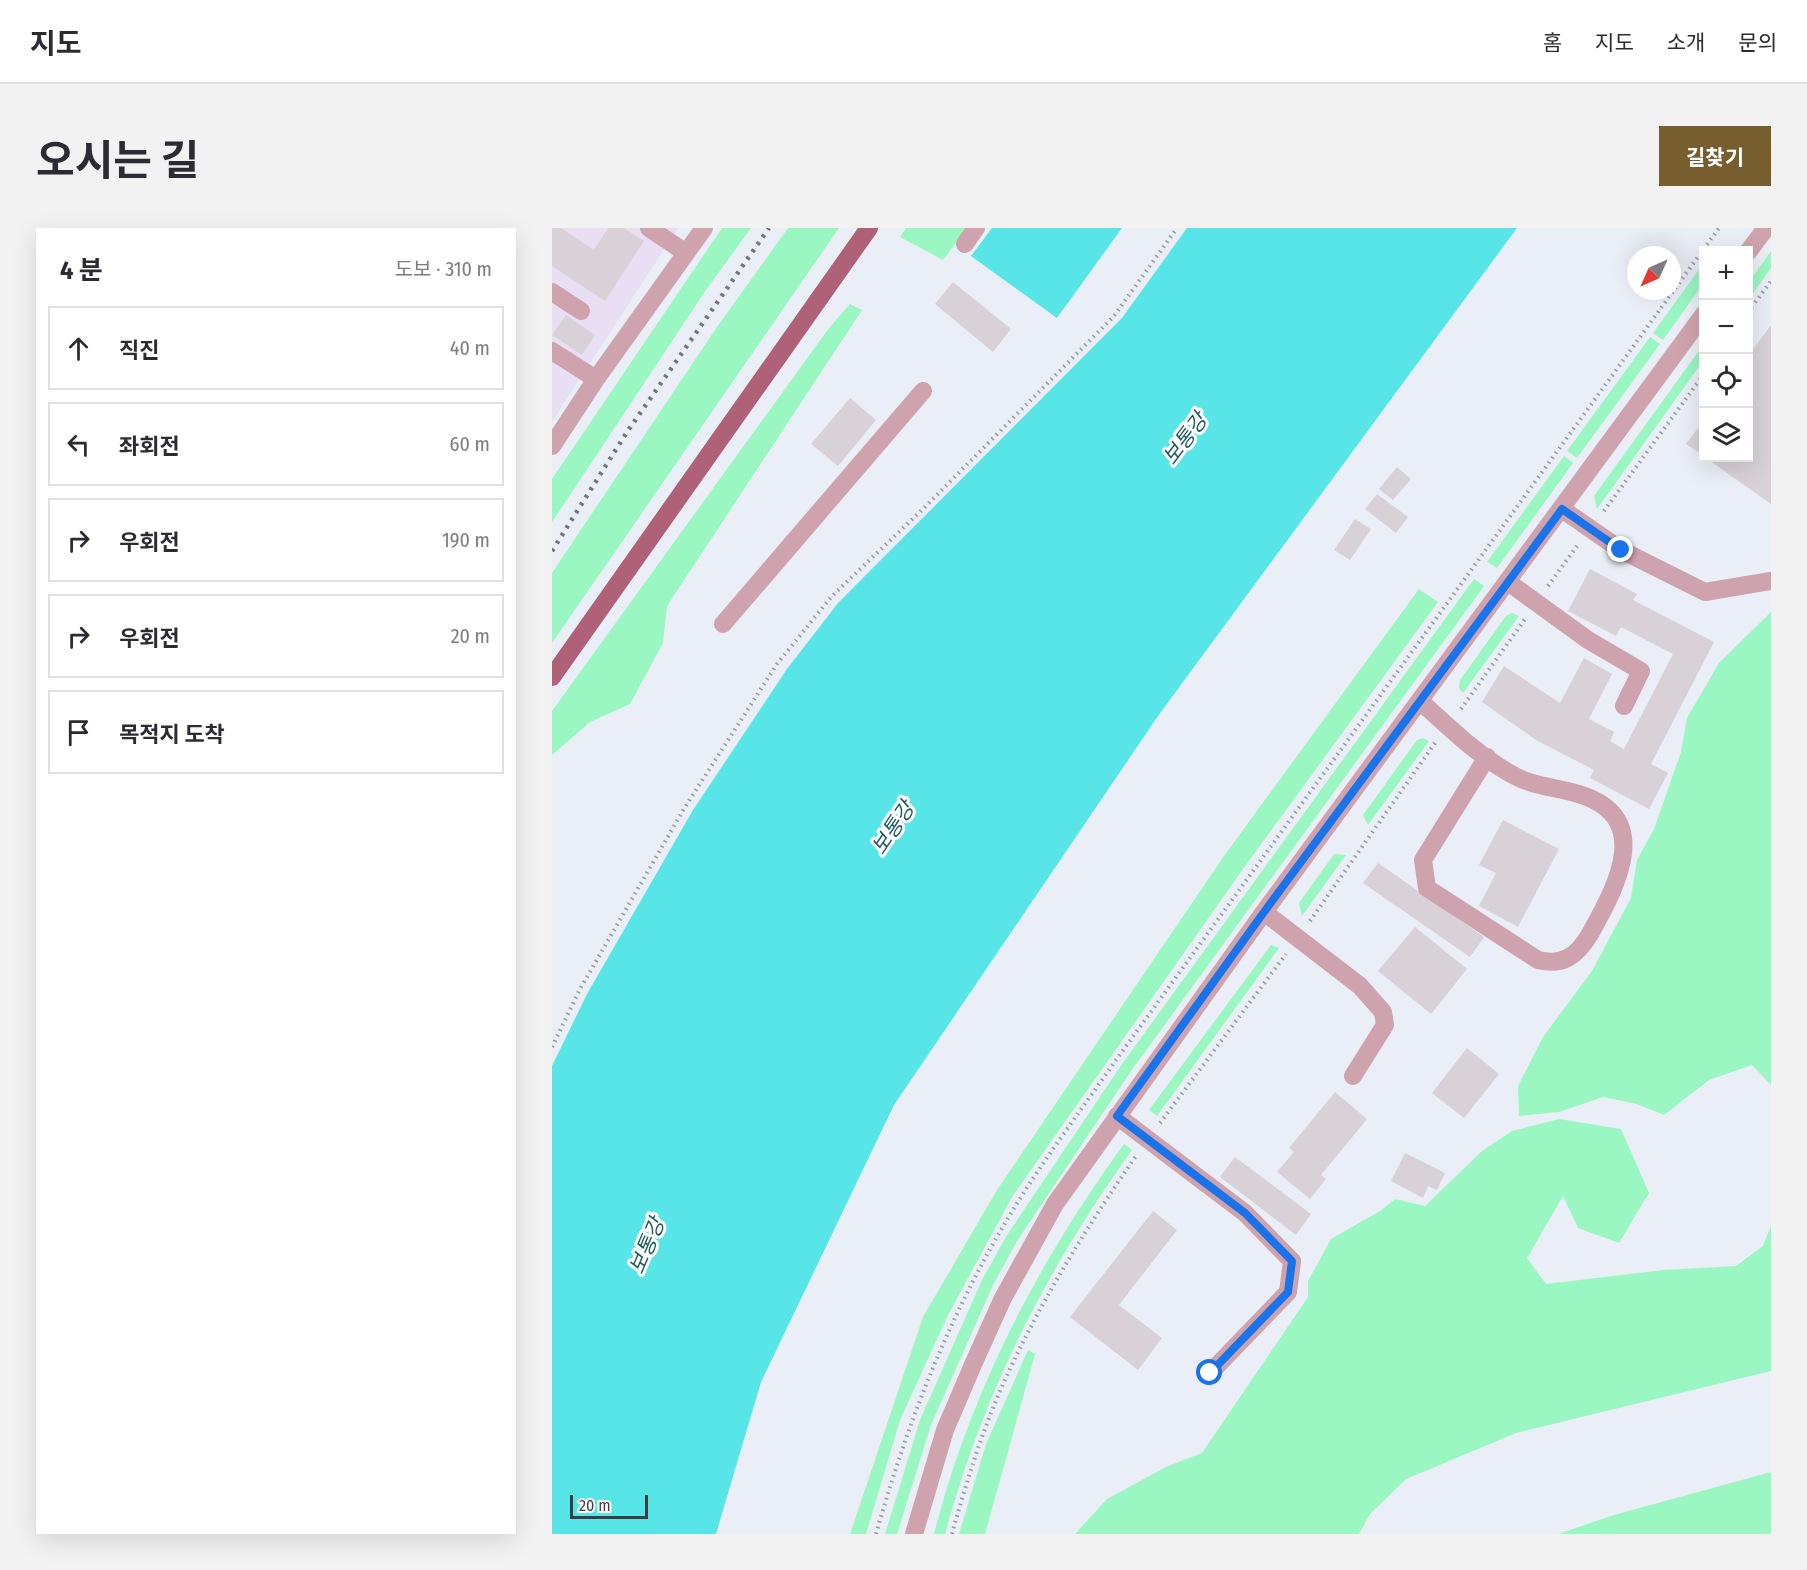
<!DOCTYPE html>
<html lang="ko">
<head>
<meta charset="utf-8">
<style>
  body { margin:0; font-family:"Fira Sans Condensed","Noto Sans KR",sans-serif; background:#f2f2f3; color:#2b2b33 }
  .controls { position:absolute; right:18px; top:18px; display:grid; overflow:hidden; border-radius:0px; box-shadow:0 6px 24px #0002 }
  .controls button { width:54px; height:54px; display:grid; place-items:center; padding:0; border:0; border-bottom:2px solid #e1e1e2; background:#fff; color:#2b2b33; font:30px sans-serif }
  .compass { position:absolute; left:1075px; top:18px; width:54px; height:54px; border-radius:50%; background:#fff; box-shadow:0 6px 24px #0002; rotate:225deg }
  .scale { position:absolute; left:18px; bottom:15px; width:78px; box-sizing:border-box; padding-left:6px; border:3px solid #3c3d40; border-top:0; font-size:16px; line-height:21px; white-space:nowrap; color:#3c3d40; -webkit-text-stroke:4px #fff; paint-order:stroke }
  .stop { position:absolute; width:18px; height:18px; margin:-14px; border:4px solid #1a73e8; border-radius:50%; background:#fff }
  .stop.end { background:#1a73e8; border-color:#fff; box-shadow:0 2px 6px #0008 }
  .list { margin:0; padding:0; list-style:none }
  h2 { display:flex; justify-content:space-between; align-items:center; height:78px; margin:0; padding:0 24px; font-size:26px }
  h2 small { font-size:20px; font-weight:400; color:#7c7c81 }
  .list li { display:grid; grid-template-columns:39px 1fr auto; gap:18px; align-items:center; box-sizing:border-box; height:84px; margin:0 12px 12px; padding:0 12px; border:2px solid #e1e1e2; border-radius:0px }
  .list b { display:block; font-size:22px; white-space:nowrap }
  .list em { font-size:20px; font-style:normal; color:#7c7c81 }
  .icon { flex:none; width:33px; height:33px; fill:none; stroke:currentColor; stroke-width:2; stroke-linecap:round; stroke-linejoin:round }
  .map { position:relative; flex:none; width:1219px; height:1306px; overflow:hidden; border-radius:0px }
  header { display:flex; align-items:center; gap:36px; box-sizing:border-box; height:84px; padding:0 30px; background:#fff; border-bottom:2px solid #e1e1e2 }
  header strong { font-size:28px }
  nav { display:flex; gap:33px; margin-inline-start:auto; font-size:21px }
  .intro { display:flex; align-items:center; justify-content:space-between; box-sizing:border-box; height:144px; padding:0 36px }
  h1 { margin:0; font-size:42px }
  .button { padding:15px 27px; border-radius:0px; background:#785d2f; color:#fff; font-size:21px; font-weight:700 }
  main { display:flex; gap:36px; padding:0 36px }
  aside { flex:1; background:#fff; border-radius:0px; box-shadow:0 6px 24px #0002 }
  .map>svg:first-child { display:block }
  .industrial { fill:#e9dff4 }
  .green { fill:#9af7c1 }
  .water { fill:#57e5e8 }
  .building { fill:#d8d1d8 }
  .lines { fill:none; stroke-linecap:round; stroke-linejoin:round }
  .path { stroke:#96999e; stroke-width:4; stroke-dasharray:1.5 4.5; stroke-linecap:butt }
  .minor { stroke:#cfa3ad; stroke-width:18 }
  .major { stroke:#af6277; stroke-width:18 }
  .rail { stroke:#737579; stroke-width:4.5; stroke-dasharray:3 6; stroke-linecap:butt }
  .route { stroke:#1a73e8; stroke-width:8 }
  .labels { text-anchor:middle; stroke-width:6; stroke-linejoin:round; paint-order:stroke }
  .water-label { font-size:21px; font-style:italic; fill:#1e5a5b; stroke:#fff }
</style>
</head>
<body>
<header>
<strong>지도</strong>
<nav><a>홈</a><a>지도</a><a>소개</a><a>문의</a></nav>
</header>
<div class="intro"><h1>오시는 길</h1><a class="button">길찾기</a></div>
<main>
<aside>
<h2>4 분<small>도보 · 310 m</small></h2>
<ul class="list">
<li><svg class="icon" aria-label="ahead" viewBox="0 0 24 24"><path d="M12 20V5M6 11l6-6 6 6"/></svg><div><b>직진</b></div><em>40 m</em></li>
<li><svg class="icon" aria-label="left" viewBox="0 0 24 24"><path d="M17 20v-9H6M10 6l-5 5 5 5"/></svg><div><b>좌회전</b></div><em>60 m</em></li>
<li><svg class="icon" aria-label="right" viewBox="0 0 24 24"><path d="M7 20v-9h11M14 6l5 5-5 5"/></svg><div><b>우회전</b></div><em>190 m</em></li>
<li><svg class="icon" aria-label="right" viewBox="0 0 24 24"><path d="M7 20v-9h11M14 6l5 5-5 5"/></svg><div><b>우회전</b></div><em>20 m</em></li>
<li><svg class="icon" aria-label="arrive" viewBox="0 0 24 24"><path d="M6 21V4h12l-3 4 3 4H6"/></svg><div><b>목적지 도착</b></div></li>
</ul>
</aside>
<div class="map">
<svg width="1219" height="1306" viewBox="0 0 1219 1306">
  <rect width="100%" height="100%" fill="#eaeef6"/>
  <path class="industrial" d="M 0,0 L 126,0 L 0,194 Z"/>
  <path class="green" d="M 170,0 L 199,0 L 154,62 L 0,294 L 0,251 Z
    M 236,0 L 287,0 L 0,415 L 0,345 L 165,99 Z
    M 354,0 L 415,0 L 391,32 L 348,9 Z
    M 1219,23 L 1219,40 L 1197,71 L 1197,54 Z
    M 1151,36 L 1151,56 L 1111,112 L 1101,105 Z
    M 298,76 L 310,82 L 115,378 L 111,415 L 78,476 L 38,494 L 0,527 L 0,483 L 277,100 Z
    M 1098,109 L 1108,116 L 1025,230 L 1015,223 Z
    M 1151,117 L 1151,133 L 1045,281 L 1042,268 Z
    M 1012,228 L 1021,235 L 945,340 L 935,334 Z
    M 922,351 L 932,358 L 579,843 L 465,1013 L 441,1057 L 379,1197 L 345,1306 L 333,1306 L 368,1192 L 430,1052 L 455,1007 L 570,836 Z
    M 867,361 L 886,374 L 691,641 L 460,969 L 396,1087 L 348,1192 L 314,1306 L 298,1306 L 371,1089 L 445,962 L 672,628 Z
    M 1219,384 L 1219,857 L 1200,837 L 1157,852 L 1112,887 L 1085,876 L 1051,869 L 1007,884 L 967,888 L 966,858 L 991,809 L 1040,743 L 1079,670 L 1085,632 L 1102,601 L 1129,524 L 1135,490 L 1167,435 Z
    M 960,385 L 967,388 L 911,465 L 907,460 L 908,452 L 954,388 Z
    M 871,510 L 877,513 L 816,597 L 811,587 L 865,512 Z
    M 782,626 L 794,627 L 750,688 L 747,675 Z
    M 719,717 L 727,720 L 605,888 L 597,882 Z
    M 1007,891 L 1069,901 L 1097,965 L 1067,1015 L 1026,1000 L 1011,968 L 975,1030 L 994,1056 L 1111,1042 L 1184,1038 L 1211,1018 L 1219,998 L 1219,1143 L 964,1205 L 854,1251 L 818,1286 L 807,1306 L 523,1306 L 555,1271 L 614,1239 L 650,1225 L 756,1069 L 756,1053 L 779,1011 L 828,983 L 843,971 L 873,978 L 930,923 L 960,903 Z
    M 572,916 L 580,922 C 494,1042 432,1163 393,1306 L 382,1306 C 418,1164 486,1034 572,916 Z
    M 476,1122 L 483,1126 L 433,1306 L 407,1306 L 434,1216 Z
    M 1219,1244 L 1219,1306 L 1006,1306 L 1062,1287 Z"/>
  <path class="water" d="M 440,0 L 570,0 L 505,90 L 419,28 Z
    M 635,0 L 965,0 L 606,488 L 342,877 L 209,1154 L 164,1306 L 0,1306 L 0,838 L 35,766 L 141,582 L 235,441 L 286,375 L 570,90 Z"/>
  <path class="building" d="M 0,0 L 9,0 L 42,22 L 56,0 L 72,0 L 92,13 L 53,73 L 0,38 Z
    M 401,54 L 459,101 L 441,124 L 383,76 Z
    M 14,87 L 43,107 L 30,127 L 0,107 Z
    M 1219,97 L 1219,276 L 1154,230 L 1196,230 L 1196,128 Z
    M 298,170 L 324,192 L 286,238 L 259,216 Z
    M 1152,192 L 1152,228 L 1134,216 Z
    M 845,239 L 859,251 L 841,272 L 827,261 Z
    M 825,266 L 856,289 L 844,305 L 813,281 Z
    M 803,291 L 819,301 L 798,332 L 782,322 Z
    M 1038,341 L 1085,366 L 1081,372 L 1162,414 L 1099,536 L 1116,545 L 1097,581 L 1038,550 L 1042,542 L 984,512 L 930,474 L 952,438 L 1008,475 L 1032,430 L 1060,446 L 1037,491 L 1062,504 L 1058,513 L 1072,521 L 1121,426 L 1069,399 L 1064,408 L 1016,383 Z
    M 951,592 L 1007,621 L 966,699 L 927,678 L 944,645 L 927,637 Z
    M 826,635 L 932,709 L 918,729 L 811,655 Z
    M 863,699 L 915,741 L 879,786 L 826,743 Z
    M 915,820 L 947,846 L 912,890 L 880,865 Z
    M 783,864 L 815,891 L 769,947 L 774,951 L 758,971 L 725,944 L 742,924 L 737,920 Z
    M 853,925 L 893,945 L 885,962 L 876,958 L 871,970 L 839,953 Z
    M 683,929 L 759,986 L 744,1007 L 668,949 Z
    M 601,983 L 625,1002 L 567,1077 L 610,1110 L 586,1142 L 518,1089 Z"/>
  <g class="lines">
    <path class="path" d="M 1196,84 L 1219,53
      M 1052,283 L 1152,146
      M 996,358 L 1025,318
      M 909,481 L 973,391
      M 758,693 L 883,515
      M 0,819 L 28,761 L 133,579 L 225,436 L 280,368 L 373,279 L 562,88 L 625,0
      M 608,895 L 734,726
      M 324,1306 C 354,1200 393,1098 449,1002 C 483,943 525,888 564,832 L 1167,0
      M 400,1306 C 414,1255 430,1203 452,1154 C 488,1074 534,1000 584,928"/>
    <path class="minor" d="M 97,0 L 134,25
      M 413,16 L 424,0
      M 1196,24 L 1214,0
      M 0,64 L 29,83
      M 0,123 L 44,151
      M 0,218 L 44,151 L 152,0
      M 1010,281 L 1069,322 L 1153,364 L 1219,353
      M 956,354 L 1036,412 L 1089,443 L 1072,478
      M 171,396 L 371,163
      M 868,473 C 897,499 926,528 961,547 C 980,558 1002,559 1023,565 C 1103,587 1066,656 1038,706 C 1025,728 1011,738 986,732 L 875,660 L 871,632 L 935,529
      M 712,684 L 808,758 L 831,784 L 833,797 L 801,848
      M 565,888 L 693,985 L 740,1033 L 736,1064 L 658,1145
      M 362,1306 L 393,1202 L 423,1132 L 451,1070 L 503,976 L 712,684 L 1152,86"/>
    <path class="major" d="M 0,449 L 317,0"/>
    <path class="rail" d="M 0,323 L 75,204 L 217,0"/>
  </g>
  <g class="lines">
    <path class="route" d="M 658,1145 L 736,1064 L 740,1033 L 693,985 L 565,888 L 712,684 L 1010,281 L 1069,322"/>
  </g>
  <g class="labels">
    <g class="water-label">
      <text transform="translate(633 211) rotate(-53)" y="7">보통강</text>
      <text transform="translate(341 600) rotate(-56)" y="7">보통강</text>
      <text transform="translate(95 1018) rotate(-67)" y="7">보통강</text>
    </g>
  </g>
</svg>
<div class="controls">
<button>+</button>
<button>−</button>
<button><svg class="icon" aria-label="locate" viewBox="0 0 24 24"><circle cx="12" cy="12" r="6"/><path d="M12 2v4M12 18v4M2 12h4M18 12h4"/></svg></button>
<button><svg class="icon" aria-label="layers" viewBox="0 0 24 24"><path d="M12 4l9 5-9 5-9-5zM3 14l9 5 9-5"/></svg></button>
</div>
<svg class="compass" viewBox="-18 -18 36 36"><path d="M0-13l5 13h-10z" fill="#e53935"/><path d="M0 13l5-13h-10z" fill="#7c7c81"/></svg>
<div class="scale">20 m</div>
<div class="stop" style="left:658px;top:1145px"></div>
<div class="stop end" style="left:1069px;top:322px"></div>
</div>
</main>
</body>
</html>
